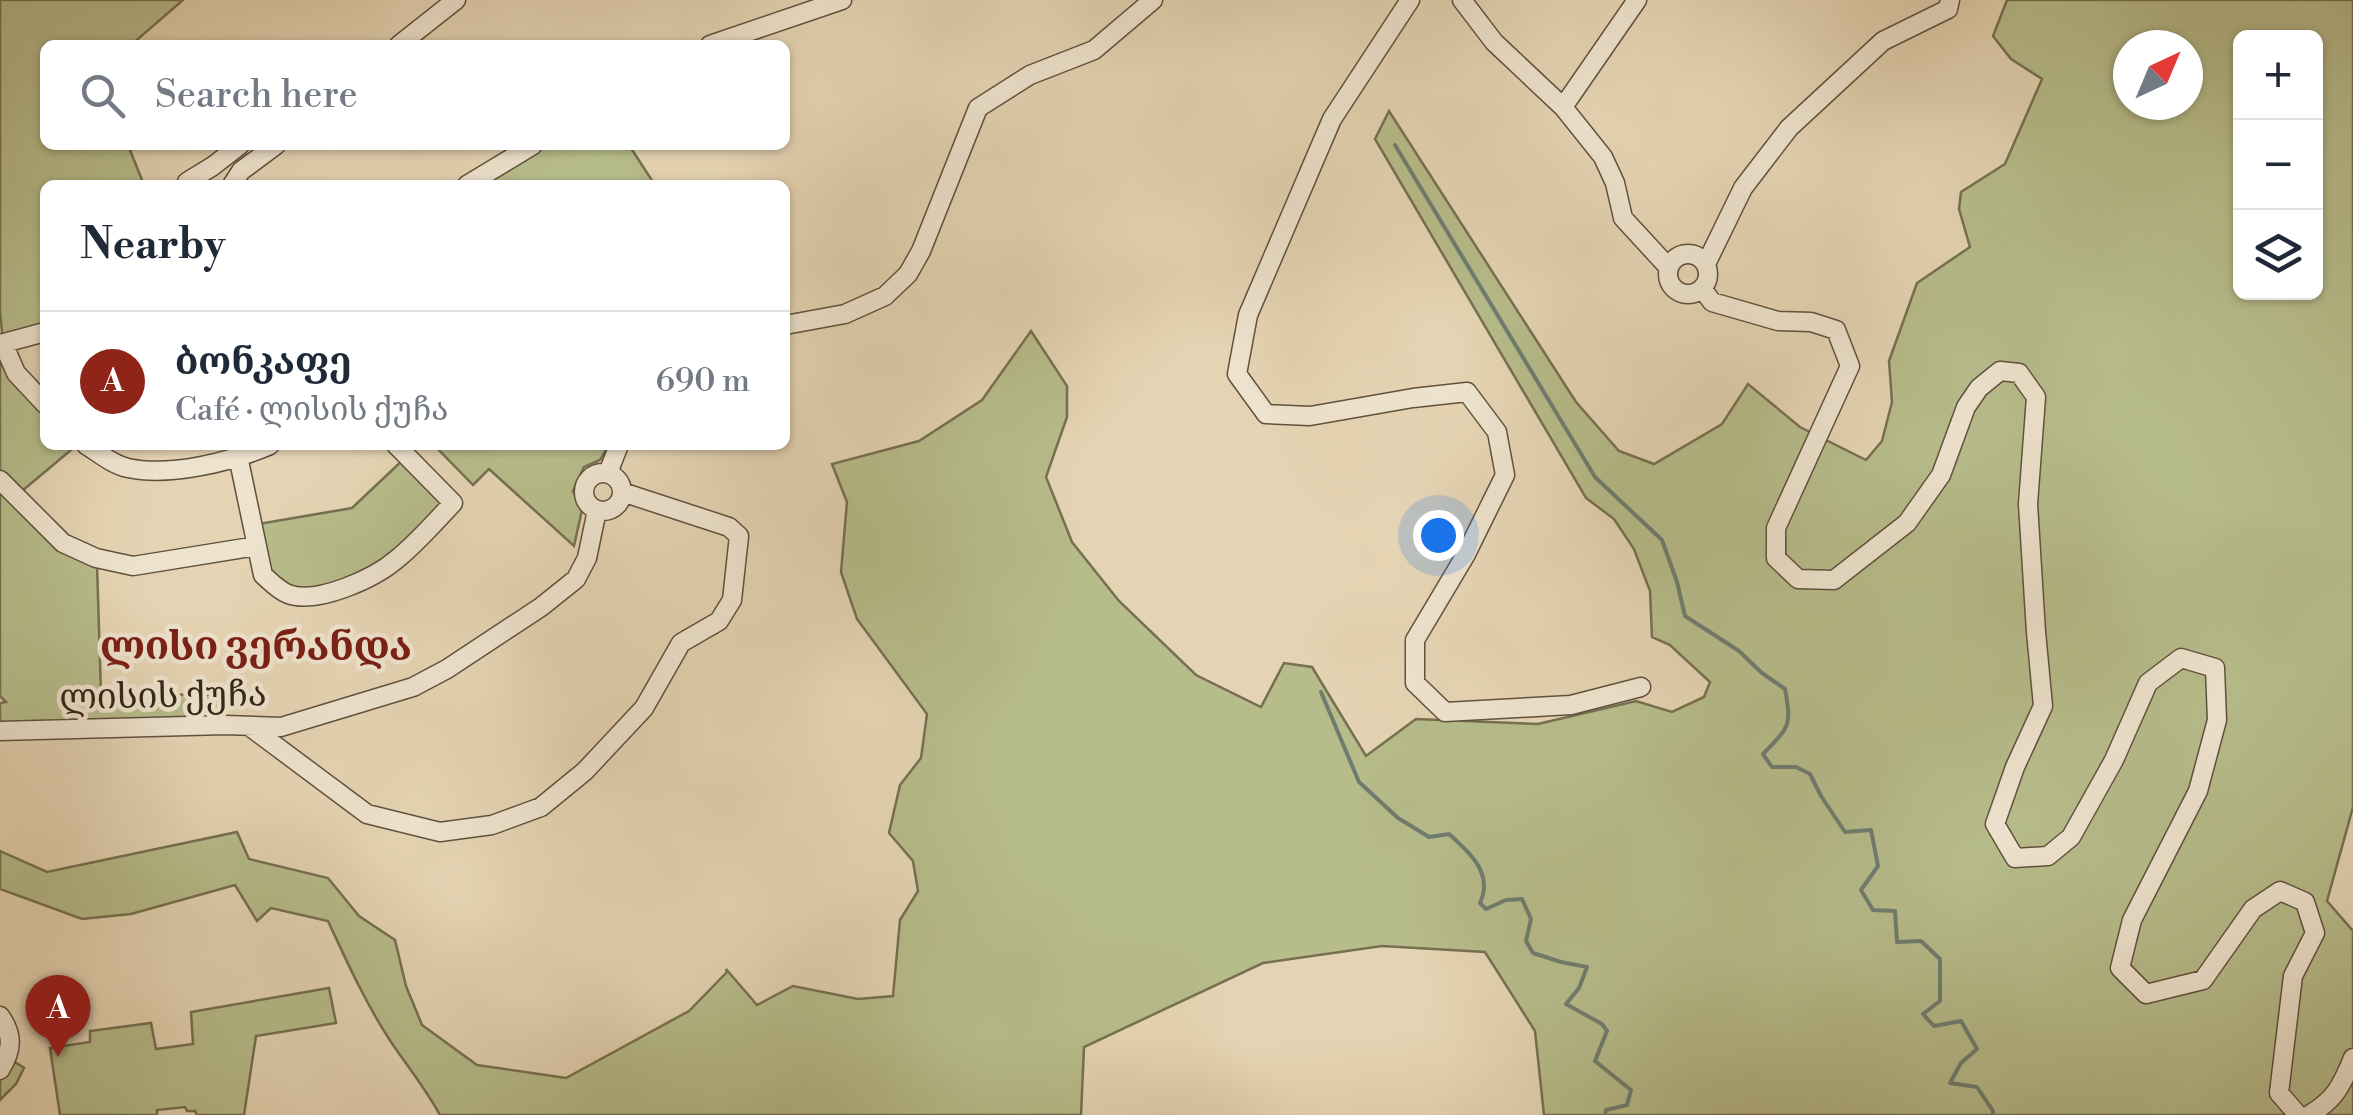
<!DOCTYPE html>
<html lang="en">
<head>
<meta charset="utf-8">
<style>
  body { margin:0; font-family:"Libre Bodoni","Noto Serif Georgian",serif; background:#f2f2f3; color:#1f2937 }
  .controls { position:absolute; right:30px; top:30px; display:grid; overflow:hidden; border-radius:15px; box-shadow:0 2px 8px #0004 }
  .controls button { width:90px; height:90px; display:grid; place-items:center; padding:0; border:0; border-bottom:2px solid #e0e1e3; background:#fff; color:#1f2937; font:50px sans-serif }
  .compass { position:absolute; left:2113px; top:30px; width:90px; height:90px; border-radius:50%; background:#fff; box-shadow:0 2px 8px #0004; rotate:44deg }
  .you { position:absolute; left:1438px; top:535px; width:35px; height:35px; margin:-25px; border:8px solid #fff; border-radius:50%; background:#1a73e8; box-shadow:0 0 0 15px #1a73e833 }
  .badge { display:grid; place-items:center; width:65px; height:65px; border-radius:50%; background:#8f2418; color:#fff; font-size:32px; font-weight:700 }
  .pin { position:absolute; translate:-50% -82px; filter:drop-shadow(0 2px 5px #0008) }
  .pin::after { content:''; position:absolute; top:52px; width:35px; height:30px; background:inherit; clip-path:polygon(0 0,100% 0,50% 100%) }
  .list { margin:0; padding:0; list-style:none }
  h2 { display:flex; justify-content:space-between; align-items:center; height:130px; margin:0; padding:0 40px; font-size:42px }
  h2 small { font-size:32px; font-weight:400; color:#747a83 }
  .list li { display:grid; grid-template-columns:65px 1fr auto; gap:30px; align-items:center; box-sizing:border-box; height:140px; padding:0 40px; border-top:2px solid #e0e1e3 }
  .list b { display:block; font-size:38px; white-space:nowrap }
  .list p { margin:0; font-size:32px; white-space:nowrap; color:#747a83 }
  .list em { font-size:32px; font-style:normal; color:#747a83 }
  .icon { flex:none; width:55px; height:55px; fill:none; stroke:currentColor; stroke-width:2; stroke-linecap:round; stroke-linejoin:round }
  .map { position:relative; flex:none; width:2353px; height:1115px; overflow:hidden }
  .search { position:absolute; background:#fff; box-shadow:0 2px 8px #0004; left:40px; top:40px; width:750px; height:110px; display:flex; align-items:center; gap:25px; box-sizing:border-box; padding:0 35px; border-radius:15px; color:#747a83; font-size:38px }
  .panel { position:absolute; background:#fff; box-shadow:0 2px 8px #0004; left:40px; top:180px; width:750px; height:270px; border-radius:15px }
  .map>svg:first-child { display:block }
  .green { fill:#b7bc8b; stroke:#767051; stroke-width:2.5; fill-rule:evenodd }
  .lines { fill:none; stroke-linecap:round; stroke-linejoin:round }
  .stream { stroke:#6f7d6f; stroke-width:4 }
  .minor-casing { stroke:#60513e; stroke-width:21 }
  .minor { stroke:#eee3ce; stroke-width:18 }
  .labels { text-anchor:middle; stroke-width:9; stroke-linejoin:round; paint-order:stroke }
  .street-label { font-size:35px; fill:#342517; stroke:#eee3ce }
  .quarter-label { font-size:40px; font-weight:bold; fill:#7a1f14; stroke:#eee3ce }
</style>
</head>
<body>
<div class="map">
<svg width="2353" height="1115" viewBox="0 0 2353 1115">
  <rect width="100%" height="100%" fill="#e5d4b3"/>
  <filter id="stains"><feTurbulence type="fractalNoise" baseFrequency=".002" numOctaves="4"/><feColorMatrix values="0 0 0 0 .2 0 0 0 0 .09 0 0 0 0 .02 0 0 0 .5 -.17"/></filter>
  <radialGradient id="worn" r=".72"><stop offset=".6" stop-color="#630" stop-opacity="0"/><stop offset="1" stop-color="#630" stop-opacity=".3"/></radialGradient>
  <path class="green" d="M 0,0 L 183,0 L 131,45 L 45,45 L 45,145 L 128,145 L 144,185 L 45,185 L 45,332 L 4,343 L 45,404 L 45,445 L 77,445 L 16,496 L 0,480 L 0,344 L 3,342 L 0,311 Z
    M 2007,0 L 2353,0 L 2353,807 L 2327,901 L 2353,931 L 2353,1115 L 1544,1115 L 1535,1031 L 1485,952 L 1382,946 L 1263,963 L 1084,1047 L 1081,1115 L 440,1115 C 425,1088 408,1067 391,1042 C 366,1004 347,962 328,921 L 271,908 L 257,921 L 235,885 L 131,914 L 82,919 L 0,889 L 0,851 L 47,872 L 237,832 L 249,859 L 328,878 L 359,916 L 395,940 L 406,986 L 422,1025 L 477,1065 L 566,1078 L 689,1011 L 727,972 L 726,969 L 757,1005 L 793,986 L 858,999 L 893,996 L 900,920 L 918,891 L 913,861 L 889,833 L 900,785 L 921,758 L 927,714 L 857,619 L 841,572 L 847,502 L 832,464 L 919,441 L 982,400 L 1031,331 L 1067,386 L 1067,417 L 1046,477 L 1072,542 L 1119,601 L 1196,675 L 1261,707 L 1284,663 L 1312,667 L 1366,756 L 1416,719 L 1538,724 L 1636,701 L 1672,712 L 1704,697 L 1710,682 L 1670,645 L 1652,637 L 1650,591 L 1634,549 L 1614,519 L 1586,498 L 1375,139 L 1389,111 L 1576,402 L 1619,451 L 1654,464 L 1722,424 L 1748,384 L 1800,427 L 1866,460 L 1882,441 L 1892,402 L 1889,361 L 1917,283 L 1970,247 L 1959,209 L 1961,192 L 2005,164 L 2042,79 L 2011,59 L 1993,36 ZM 2240,38 L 2316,38 L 2316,292 L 2240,292 ZM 2128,45 L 2188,45 L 2188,105 L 2128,105 Z
    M 545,145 L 629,145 L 655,185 L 486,185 Z
    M 434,445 L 609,445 L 600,460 L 584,467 L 573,491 L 582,510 L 574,546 L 489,469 L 473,485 Z
    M 407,456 L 453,503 L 395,561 L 314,596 L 277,588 L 253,525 L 352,508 Z
    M 0,487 L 97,564 L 101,694 L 221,695 L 224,719 L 0,724 L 0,703 L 6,702 L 0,696 Z
    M 329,988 L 336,1023 L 256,1036 L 244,1115 L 197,1115 L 195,1111 L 187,1111 L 185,1107 L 157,1110 L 157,1115 L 60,1115 L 50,1048 L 90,1042 L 90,1031 L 151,1023 L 156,1049 L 193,1044 L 191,1012 Z
    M 15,1062 L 24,1068 L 16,1084 L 0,1100 L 0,1080 Z"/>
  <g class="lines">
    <path class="stream" d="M 1395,145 L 1595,477 L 1662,540 L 1677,582 L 1685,616 L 1739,651 L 1762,673 L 1785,689 C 1792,727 1789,727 1763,754 L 1772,767 L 1796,767 L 1810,774 L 1821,796 L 1845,832 L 1871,830 L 1878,866 L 1861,890 L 1873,910 L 1895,911 L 1897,942 L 1921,941 L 1940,959 L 1940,1001 L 1923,1014 L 1934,1026 L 1961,1021 L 1977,1049 L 1961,1063 L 1950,1083 L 1977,1087 L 1993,1111 L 1993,1115
      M 1321,692 L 1359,782 L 1398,818 L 1429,837 L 1449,834 C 1469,852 1494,873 1480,903 L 1486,909 L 1506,900 L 1522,899 L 1531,919 L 1526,941 L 1533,953 L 1561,962 L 1587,967 L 1579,988 L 1566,1004 L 1602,1024 L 1607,1031 L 1595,1061 L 1631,1090 L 1627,1105 L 1606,1110 L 1605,1115"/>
    <g class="minor-casing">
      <path id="minor" d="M 1410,0 L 1332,119 L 1248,315 L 1237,374 L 1266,414 L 1310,416 L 1413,398 L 1467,392 L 1497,432 L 1505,475 L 1465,556 L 1415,640 L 1415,683 L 1445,712 L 1571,705 L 1641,687
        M 1462,0 L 1494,42 L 1563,107 L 1603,157 L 1615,183 L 1623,218 L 1669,268
        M 399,45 L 456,0
        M 710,45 L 842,0
        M 1563,107 L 1637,0
        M 187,182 L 213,166 L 240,145
        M 232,185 L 241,171 L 276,145
        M 467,185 L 533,145
        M1668 274a20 20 0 1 1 40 0a20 20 0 1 1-40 0Z
        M 1706,264 L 1743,188 L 1789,128 L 1883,41 L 1948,9 L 1950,0
        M 1702,288 L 1712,302 L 1778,321 L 1811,322 L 1836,330 L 1850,366 L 1776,528 L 1776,558 L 1798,579 L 1834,580 L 1907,523 L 1941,475 L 1966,407 L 1979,388 L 2000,371 L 2019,373 L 2036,397 L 2028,504 L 2036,632 L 2043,706 L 2015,767 L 1995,824 L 2015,858 L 2048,856 L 2071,837 L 2114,760 L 2148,683 L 2181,658 L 2215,668 L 2217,720 L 2198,791 L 2132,920 L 2120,968 L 2146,994 L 2203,980 L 2253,909 L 2280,891 L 2305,902 L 2315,933 L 2293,976 L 2279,1093 L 2298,1115
        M 785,325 L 845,314 L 885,296 L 908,274 L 921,251 L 978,108 L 1030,75 L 1094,50 L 1153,0
        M 3,343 L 16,373 L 45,404
        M 0,344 L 45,332
        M 86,445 C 99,453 113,465 128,468 C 170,477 231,462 270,445
        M 238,456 L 263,575 C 271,582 278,590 288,594 C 317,605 375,578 397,559 C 417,543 435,522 453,503 L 396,445
        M584 492a19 19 0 1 1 38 0a19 19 0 1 1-38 0Z
        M 608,473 L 619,445
        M 0,480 L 63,543 L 96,558 L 133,566 L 257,546
        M 249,726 L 367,814 L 440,832 L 492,825 L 541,807 L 585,771 L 644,708 L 681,643 L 719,621 L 732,600 L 739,536 L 729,527 L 622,492
        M 0,731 L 225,725 L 281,727 L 413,687 L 447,669 L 503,632 L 541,607 L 576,579 L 587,558 L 597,510
        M 0,1016 C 14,1035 12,1051 0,1070
        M 2309,1115 C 2335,1100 2342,1085 2353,1058"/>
    </g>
    <use href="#minor" class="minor"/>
  </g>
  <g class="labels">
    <g class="street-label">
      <text transform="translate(163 695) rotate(-1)" y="12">ლისის ქუჩა</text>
    </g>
    <g class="quarter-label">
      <text x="256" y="659">ლისი ვერანდა</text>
    </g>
  </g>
  <rect width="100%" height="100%" filter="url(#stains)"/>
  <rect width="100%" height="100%" fill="url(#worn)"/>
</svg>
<div class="controls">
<button>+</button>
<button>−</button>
<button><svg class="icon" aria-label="layers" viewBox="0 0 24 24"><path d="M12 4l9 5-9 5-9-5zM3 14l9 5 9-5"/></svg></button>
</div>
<svg class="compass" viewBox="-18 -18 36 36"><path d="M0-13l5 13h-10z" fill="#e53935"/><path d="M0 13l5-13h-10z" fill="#747a83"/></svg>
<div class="you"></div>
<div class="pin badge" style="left:58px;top:1057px">A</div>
<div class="search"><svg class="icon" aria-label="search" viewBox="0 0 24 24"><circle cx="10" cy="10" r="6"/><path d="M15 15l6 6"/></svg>Search here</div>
<section class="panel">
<h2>Nearby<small></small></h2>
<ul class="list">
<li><span class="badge">A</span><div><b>ბონკაფე</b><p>Café · ლისის ქუჩა</p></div><em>690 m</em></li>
</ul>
</section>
</div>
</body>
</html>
